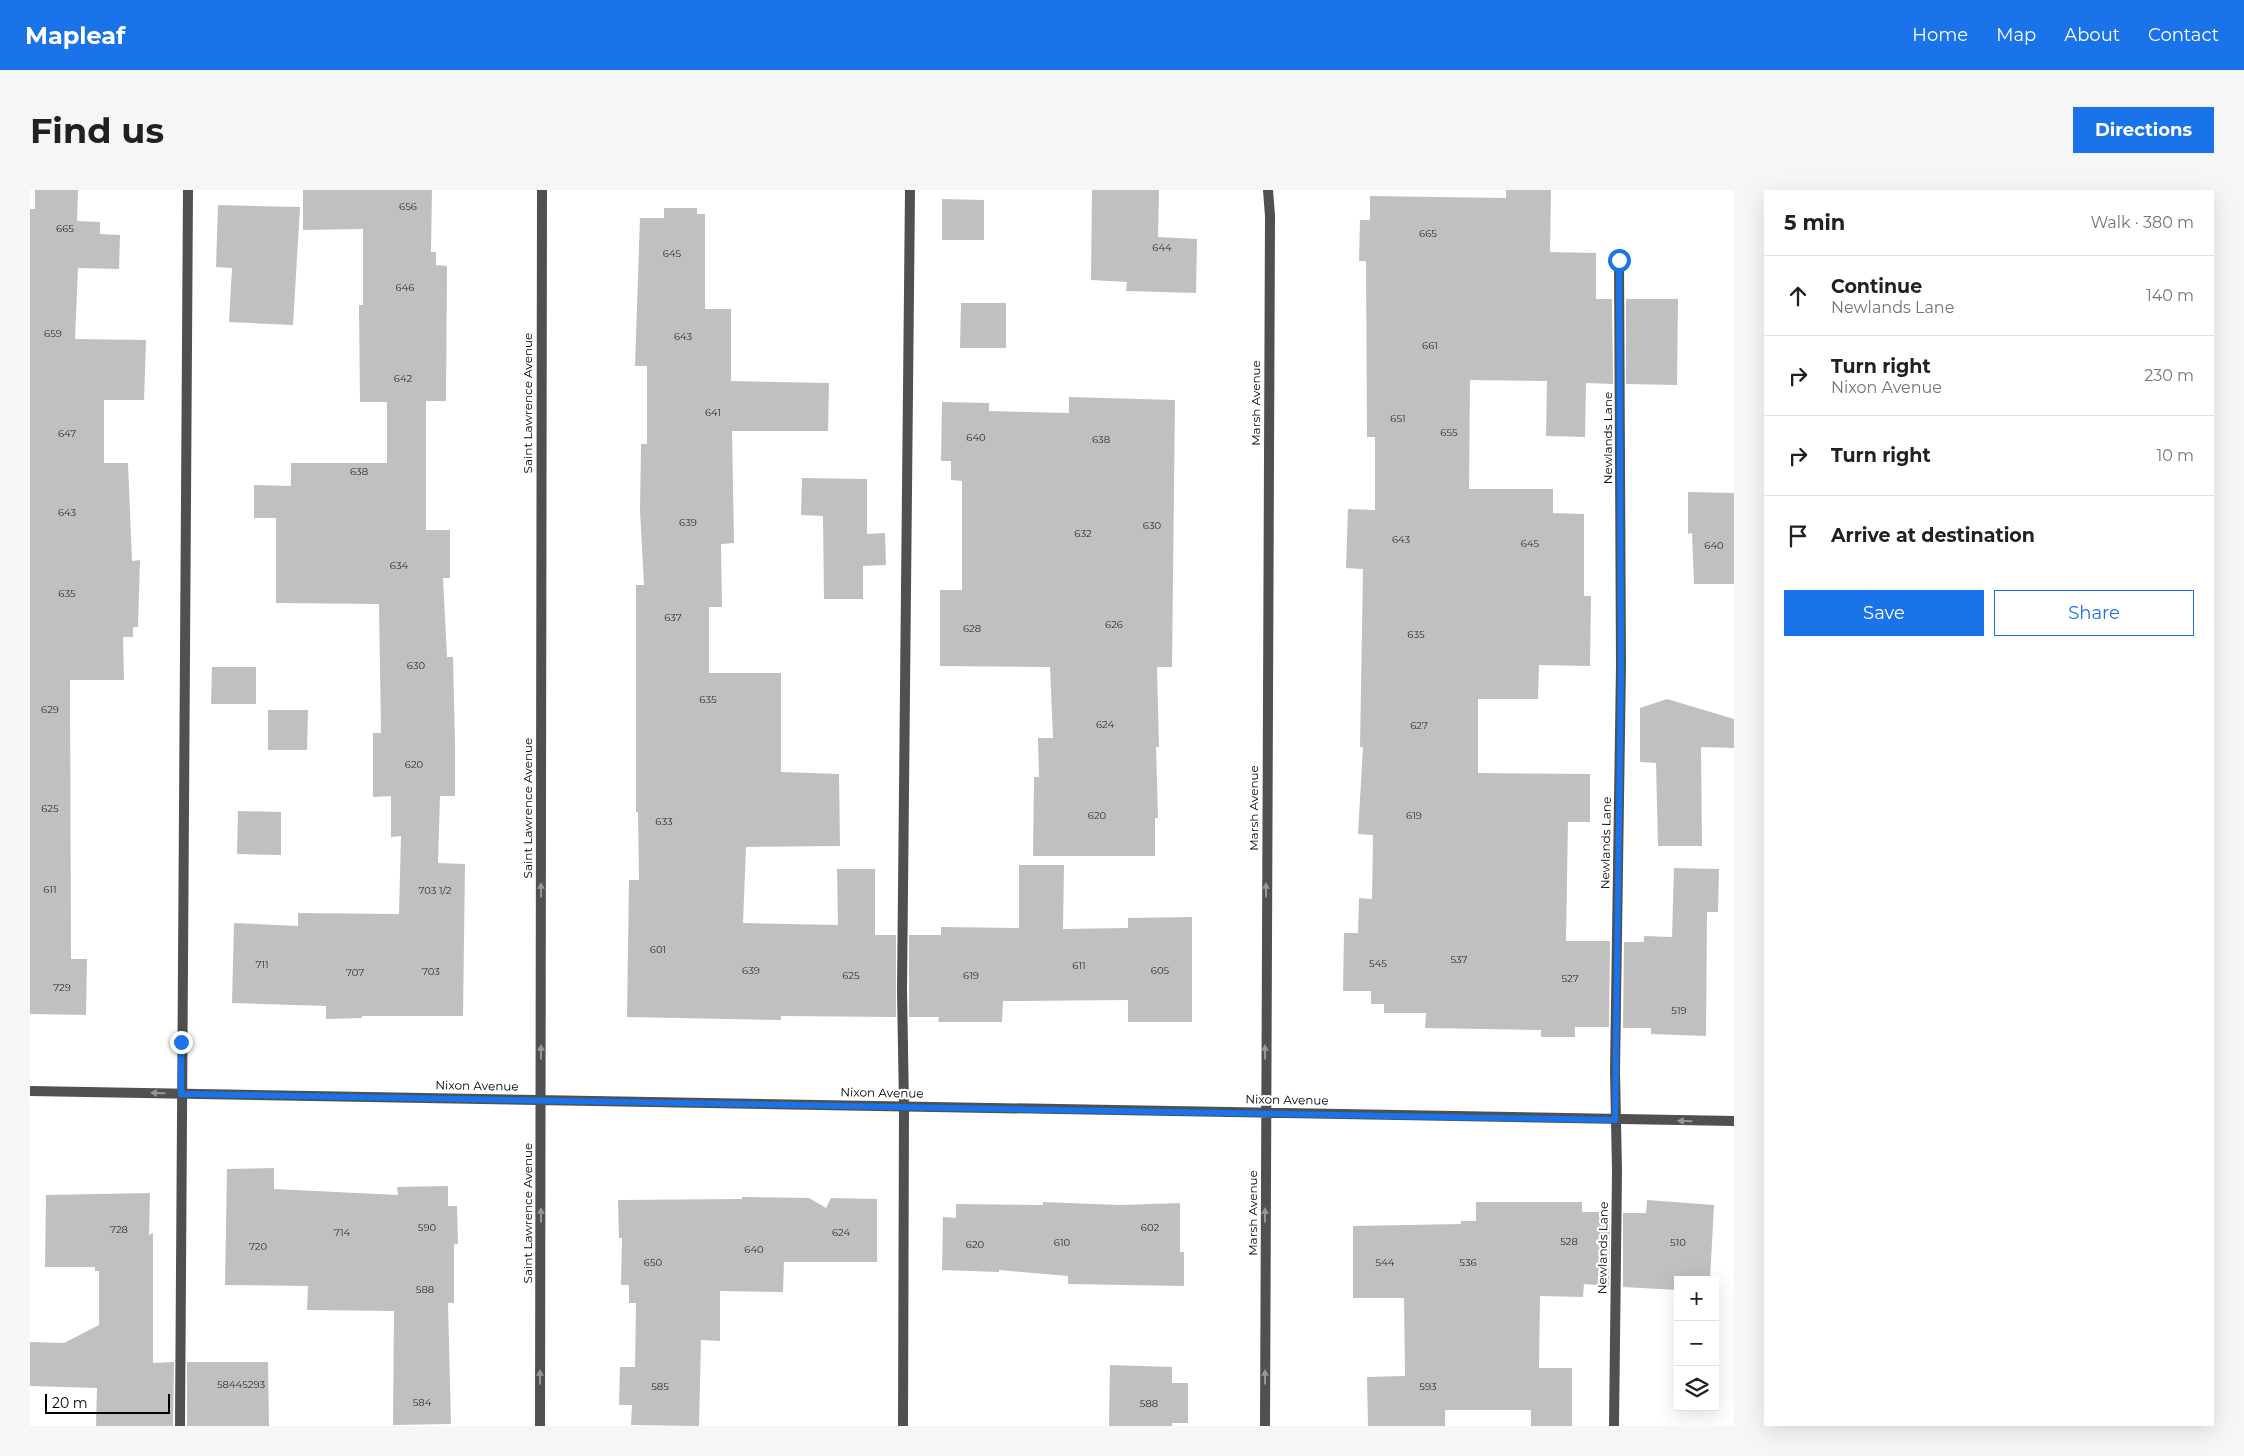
<!DOCTYPE html>
<html lang="en">
<head>
<meta charset="utf-8">
<style>
  body { margin:0; font-family:Montserrat,sans-serif; background:#f6f6f6; color:#202124 }
  .controls { position:absolute; right:15px; bottom:15px; display:grid; overflow:hidden; border-radius:0px; box-shadow:0 5px 20px #0002 }
  .controls button { width:45px; height:45px; display:grid; place-items:center; padding:0; border:0; border-bottom:1px solid #e0e0e0; background:#fff; color:#202124; font:25px sans-serif }
  .scale { position:absolute; left:15px; bottom:12px; width:125px; box-sizing:border-box; padding-left:5px; border:2px solid #000; border-top:0; font-size:14px; line-height:18px; white-space:nowrap; color:#000; -webkit-text-stroke:4px #fff; paint-order:stroke }
  .stop { position:absolute; width:15px; height:15px; margin:-11px; border:4px solid #1a73e8; border-radius:50%; background:#fff }
  .stop.end { background:#1a73e8; border-color:#fff; box-shadow:0 1px 5px #0008 }
  .list { margin:0; padding:0; list-style:none }
  h2 { display:flex; justify-content:space-between; align-items:center; height:65px; margin:0; padding:0 20px; font-size:21px }
  h2 small { font-size:16px; font-weight:400; color:#757577 }
  .list li { display:grid; grid-template-columns:32px 1fr auto; gap:15px; align-items:center; box-sizing:border-box; height:80px; padding:0 20px; border-top:1px solid #e0e0e0 }
  .list b { display:block; font-size:19px; white-space:nowrap }
  .list p { margin:0; font-size:16px; white-space:nowrap; color:#757577 }
  .list em { font-size:16px; font-style:normal; color:#757577 }
  .actions { display:flex; gap:10px; padding:15px 20px }
  .actions a { flex:1; padding:11px 0; border:1px solid #1a73e8; border-radius:0px; text-align:center; font-size:18px; color:#1a73e8 }
  .actions .main { background:#1a73e8; color:#fff }
  .icon { flex:none; width:28px; height:28px; fill:none; stroke:currentColor; stroke-width:2; stroke-linecap:round; stroke-linejoin:round }
  .map { position:relative; flex:none; width:1704px; height:1236px; overflow:hidden; border-radius:0px }
  header { display:flex; align-items:center; gap:30px; box-sizing:border-box; height:70px; padding:0 25px; background:#1a73e8; color:#fff }
  header strong { font-size:24px }
  nav { display:flex; gap:28px; margin-inline-start:auto; font-size:18px }
  .intro { display:flex; align-items:center; justify-content:space-between; box-sizing:border-box; height:120px; padding:0 30px }
  h1 { margin:0; font-size:35px }
  .button { padding:12px 22px; border-radius:0px; background:#1a73e8; color:#fff; font-size:18px; font-weight:700 }
  main { display:flex; gap:30px; padding:0 30px }
  aside { flex:1; background:#fff; border-radius:0px; box-shadow:0 5px 20px #0002 }
  .map>svg:first-child { display:block }
  .building { fill:#c0c0c0 }
  .lines { fill:none; stroke-linecap:round; stroke-linejoin:round }
  .service { stroke:#505050; stroke-width:10 }
  .minor { stroke:#505050; stroke-width:10 }
  .oneway { fill:#969696 }
  .route { stroke:#1a73e8; stroke-width:6 }
  .labels { text-anchor:middle; stroke-width:4.5; stroke-linejoin:round; paint-order:stroke }
  .number-label { font-size:10px; fill:#303030 }
  .street-label { font-size:12px; fill:#000; stroke:#fff }
</style>
</head>
<body>
<header>
<strong>Mapleaf</strong>
<nav><a>Home</a><a>Map</a><a>About</a><a>Contact</a></nav>
</header>
<div class="intro"><h1>Find us</h1><a class="button">Directions</a></div>
<main>
<div class="map">
<svg width="1704" height="1236" viewBox="0 0 1704 1236">
  <rect width="100%" height="100%" fill="#fff"/>
  <path class="building" d="M 5,0 L 48,0 L 47,31 L 70,32 L 70,44 L 90,45 L 89,79 L 48,78 L 45,149 L 116,150 L 114,210 L 74,210 L 74,273 L 98,273 L 102,371 L 110,370 L 108,437 L 103,437 L 103,447 L 93,447 L 94,490 L 40,490 L 41,769 L 57,769 L 56,825 L 0,824 L 0,19 L 5,19 Z
    M 273,0 L 402,0 L 401,62 L 406,62 L 406,75 L 417,76 L 416,211 L 396,211 L 396,340 L 420,340 L 420,388 L 413,388 L 417,467 L 423,467 L 425,553 L 425,606 L 410,606 L 408,673 L 435,674 L 433,826 L 332,826 L 332,828 L 296,829 L 296,816 L 202,813 L 204,733 L 268,736 L 268,723 L 369,724 L 371,646 L 361,647 L 361,606 L 343,607 L 343,543 L 351,543 L 349,414 L 246,413 L 246,328 L 224,328 L 224,295 L 261,296 L 261,273 L 357,273 L 357,212 L 330,212 L 329,115 L 333,115 L 333,39 L 273,40 Z
    M 1062,0 L 1129,0 L 1128,47 L 1167,49 L 1166,103 L 1096,101 L 1097,92 L 1061,90 Z
    M 1476,0 L 1521,0 L 1520,62 L 1566,63 L 1566,109 L 1582,109 L 1583,194 L 1556,193 L 1555,247 L 1516,246 L 1517,191 L 1440,190 L 1439,299 L 1523,299 L 1523,323 L 1554,324 L 1554,406 L 1561,406 L 1560,476 L 1509,475 L 1508,509 L 1448,509 L 1448,583 L 1560,584 L 1560,632 L 1538,632 L 1536,751 L 1580,751 L 1579,837 L 1545,837 L 1545,847 L 1511,847 L 1511,840 L 1395,838 L 1396,823 L 1354,823 L 1354,814 L 1341,814 L 1341,801 L 1313,801 L 1314,743 L 1328,743 L 1329,708 L 1342,709 L 1343,645 L 1328,644 L 1333,557 L 1330,557 L 1333,379 L 1316,378 L 1318,319 L 1345,320 L 1345,247 L 1337,247 L 1336,71 L 1329,71 L 1330,30 L 1340,30 L 1340,6 L 1476,8 Z
    M 912,9 L 954,10 L 954,50 L 912,50 Z
    M 188,15 L 270,17 L 263,135 L 199,132 L 202,78 L 186,77 Z
    M 634,18 L 667,18 L 667,24 L 675,24 L 675,119 L 701,119 L 701,191 L 799,193 L 798,241 L 702,241 L 704,353 L 691,354 L 692,417 L 679,417 L 679,483 L 751,483 L 751,582 L 809,584 L 810,656 L 716,657 L 713,733 L 808,735 L 807,679 L 845,679 L 845,745 L 866,745 L 866,827 L 751,826 L 751,830 L 597,827 L 599,690 L 609,690 L 608,622 L 606,622 L 606,395 L 614,395 L 610,320 L 611,254 L 617,254 L 617,176 L 605,176 L 610,28 L 634,28 Z
    M 1596,109 L 1648,109 L 1647,195 L 1596,194 Z
    M 931,113 L 976,113 L 976,158 L 930,158 Z
    M 1039,207 L 1145,210 L 1142,477 L 1127,477 L 1129,557 L 1126,557 L 1128,628 L 1125,628 L 1125,666 L 1003,666 L 1004,587 L 1009,587 L 1008,548 L 1023,548 L 1020,477 L 910,476 L 910,400 L 932,400 L 932,291 L 921,290 L 921,271 L 911,271 L 912,212 L 959,213 L 959,221 L 1039,223 Z
    M 772,288 L 837,289 L 837,344 L 855,343 L 856,375 L 833,376 L 833,409 L 794,409 L 793,326 L 771,325 Z
    M 1658,302 L 1704,303 L 1704,394 L 1664,394 L 1662,343 L 1658,344 Z
    M 182,477 L 226,477 L 226,514 L 181,514 Z
    M 1637,509 L 1704,529 L 1704,558 L 1671,557 L 1672,656 L 1628,656 L 1626,573 L 1610,572 L 1610,518 Z
    M 238,520 L 278,520 L 277,560 L 238,560 Z
    M 208,621 L 251,622 L 251,665 L 207,664 Z
    M 989,675 L 1034,675 L 1033,739 L 1098,738 L 1098,728 L 1162,727 L 1162,832 L 1098,832 L 1098,810 L 973,811 L 972,832 L 908,832 L 909,827 L 879,827 L 879,745 L 911,745 L 911,737 L 989,738 Z
    M 1644,678 L 1689,679 L 1688,722 L 1677,722 L 1676,846 L 1621,844 L 1621,838 L 1593,838 L 1594,752 L 1614,752 L 1614,746 L 1642,747 Z
    M 244,978 L 244,999 L 368,1005 L 367,997 L 418,996 L 418,1016 L 427,1016 L 428,1054 L 424,1054 L 424,1113 L 418,1113 L 421,1234 L 363,1235 L 364,1121 L 277,1120 L 278,1096 L 195,1095 L 197,979 Z
    M 120,1003 L 119,1045 L 123,1043 L 123,1173 L 144,1172 L 143,1236 L 66,1236 L 67,1198 L 0,1196 L 0,1152 L 34,1153 L 69,1135 L 69,1081 L 65,1081 L 65,1077 L 15,1077 L 16,1005 Z
    M 712,1007 L 779,1008 L 796,1018 L 801,1008 L 847,1009 L 847,1072 L 754,1072 L 753,1102 L 690,1101 L 690,1151 L 671,1150 L 669,1236 L 601,1235 L 602,1215 L 589,1215 L 590,1177 L 605,1177 L 606,1113 L 599,1113 L 599,1095 L 591,1095 L 592,1048 L 589,1048 L 588,1010 L 712,1009 Z
    M 1617,1010 L 1684,1015 L 1680,1090 L 1648,1090 L 1648,1100 L 1593,1097 L 1593,1023 L 1616,1023 Z
    M 1013,1012 L 1090,1015 L 1150,1013 L 1150,1062 L 1154,1062 L 1154,1096 L 1038,1094 L 1038,1086 L 969,1080 L 969,1082 L 912,1080 L 913,1027 L 926,1028 L 926,1014 L 1013,1015 Z
    M 1446,1012 L 1552,1012 L 1552,1022 L 1580,1022 L 1579,1096 L 1554,1094 L 1553,1107 L 1510,1106 L 1509,1178 L 1542,1178 L 1542,1236 L 1501,1236 L 1501,1220 L 1415,1220 L 1415,1236 L 1338,1236 L 1337,1187 L 1375,1186 L 1374,1108 L 1323,1108 L 1323,1036 L 1431,1034 L 1431,1031 L 1446,1031 Z
    M 157,1172 L 238,1172 L 239,1236 L 157,1236 Z
    M 1080,1175 L 1142,1177 L 1142,1193 L 1158,1193 L 1158,1233 L 1142,1233 L 1142,1236 L 1079,1236 Z"/>
  <g class="lines">
    <path class="service" d="M 150,1236 L 158,0
      M 873,1236 L 874,916 L 872,800 L 880,0
      M 1584,1236 L 1587,981 L 1585,881 L 1591,475 L 1589,70"/>
    <path class="minor" d="M 0,901 L 1704,931
      M 510,1236 L 512,0
      M 1235,1236 L 1240,26 L 1238,0"/>
  </g>
  <defs><path id="oneway-solid" d="M-6-.8H1V-3.2L6.5 0L1 3.2V.8H-6Z" transform="scale(1.25)"/></defs>
  <g class="oneway">
    <use href="#oneway-solid" transform="translate(511 700) rotate(-90)"/>
    <use href="#oneway-solid" transform="translate(1236 700) rotate(-90)"/>
    <use href="#oneway-solid" transform="translate(511 862) rotate(-90)"/>
    <use href="#oneway-solid" transform="translate(1235 862) rotate(-90)"/>
    <use href="#oneway-solid" transform="translate(128 903) rotate(-179)"/>
    <use href="#oneway-solid" transform="translate(1655 931) rotate(-179)"/>
    <use href="#oneway-solid" transform="translate(511 1025) rotate(-90)"/>
    <use href="#oneway-solid" transform="translate(1235 1025) rotate(-90)"/>
    <use href="#oneway-solid" transform="translate(510 1187) rotate(-90)"/>
    <use href="#oneway-solid" transform="translate(1235 1187) rotate(-90)"/>
  </g>
  <g class="lines">
    <path class="route" d="M 151,852 L 151,904 L 1585,930 L 1591,475 L 1589,70"/>
  </g>
  <g class="labels">
    <g class="number-label">
      <text x="378" y="20">656</text>
      <text x="35" y="42">665</text>
      <text x="1398" y="47">665</text>
      <text x="1132" y="61">644</text>
      <text x="642" y="67">645</text>
      <text x="375" y="101">646</text>
      <text x="23" y="147">659</text>
      <text x="653" y="150">643</text>
      <text x="1400" y="159">661</text>
      <text x="373" y="192">642</text>
      <text x="683" y="226">641</text>
      <text x="1368" y="232">651</text>
      <text x="1419" y="246">655</text>
      <text x="37" y="247">647</text>
      <text x="946" y="251">640</text>
      <text x="1071" y="253">638</text>
      <text x="329" y="285">638</text>
      <text x="37" y="326">643</text>
      <text x="658" y="336">639</text>
      <text x="1122" y="339">630</text>
      <text x="1053" y="347">632</text>
      <text x="1371" y="353">643</text>
      <text x="1500" y="357">645</text>
      <text x="1684" y="359">640</text>
      <text x="369" y="379">634</text>
      <text x="37" y="407">635</text>
      <text x="643" y="431">637</text>
      <text x="1084" y="438">626</text>
      <text x="942" y="442">628</text>
      <text x="1386" y="448">635</text>
      <text x="386" y="479">630</text>
      <text x="678" y="513">635</text>
      <text x="20" y="523">629</text>
      <text x="1075" y="538">624</text>
      <text x="1389" y="539">627</text>
      <text x="384" y="578">620</text>
      <text x="20" y="622">625</text>
      <text x="1067" y="629">620</text>
      <text x="1384" y="629">619</text>
      <text x="634" y="635">633</text>
      <text x="20" y="703">611</text>
      <text x="405" y="704">703 1/2</text>
      <text x="628" y="763">601</text>
      <text x="1429" y="773">537</text>
      <text x="1348" y="777">545</text>
      <text x="232" y="778">711</text>
      <text x="1049" y="779">611</text>
      <text x="721" y="784">639</text>
      <text x="1130" y="784">605</text>
      <text x="401" y="785">703</text>
      <text x="325" y="786">707</text>
      <text x="821" y="789">625</text>
      <text x="941" y="789">619</text>
      <text x="1540" y="792">527</text>
      <text x="32" y="801">729</text>
      <text x="1649" y="824">519</text>
      <text x="397" y="1041">590</text>
      <text x="1120" y="1041">602</text>
      <text x="89" y="1043">728</text>
      <text x="312" y="1046">714</text>
      <text x="811" y="1046">624</text>
      <text x="1539" y="1055">528</text>
      <text x="1032" y="1056">610</text>
      <text x="1648" y="1056">510</text>
      <text x="945" y="1058">620</text>
      <text x="228" y="1060">720</text>
      <text x="724" y="1063">640</text>
      <text x="623" y="1076">650</text>
      <text x="1355" y="1076">544</text>
      <text x="1438" y="1076">536</text>
      <text x="395" y="1103">588</text>
      <text x="211" y="1198">58445293</text>
      <text x="630" y="1200">585</text>
      <text x="1398" y="1200">593</text>
      <text x="392" y="1216">584</text>
      <text x="1119" y="1217">588</text>
    </g>
    <g class="street-label">
      <text transform="translate(498 213) rotate(-90)" y="4">Saint Lawrence Avenue</text>
      <text transform="translate(1226 213) rotate(-90)" y="4">Marsh Avenue</text>
      <text transform="translate(1578 248) rotate(-90)" y="4">Newlands Lane</text>
      <text transform="translate(498 618) rotate(-90)" y="4">Saint Lawrence Avenue</text>
      <text transform="translate(1224 618) rotate(-90)" y="4">Marsh Avenue</text>
      <text transform="translate(1576 653) rotate(-89)" y="4">Newlands Lane</text>
      <text transform="translate(447 896) rotate(1)" y="4">Nixon Avenue</text>
      <text transform="translate(852 903) rotate(1)" y="4">Nixon Avenue</text>
      <text transform="translate(1257 910) rotate(1)" y="4">Nixon Avenue</text>
      <text transform="translate(498 1023) rotate(-90)" y="4">Saint Lawrence Avenue</text>
      <text transform="translate(1223 1023) rotate(-90)" y="4">Marsh Avenue</text>
      <text transform="translate(1573 1058) rotate(-89)" y="4">Newlands Lane</text>
    </g>
  </g>
</svg>
<div class="controls">
<button>+</button>
<button>−</button>
<button><svg class="icon" aria-label="layers" viewBox="0 0 24 24"><path d="M12 4l9 5-9 5-9-5zM3 14l9 5 9-5"/></svg></button>
</div>
<div class="scale">20 m</div>
<div class="stop" style="left:1589px;top:70px"></div>
<div class="stop end" style="left:151px;top:852px"></div>
</div>
<aside>
<h2>5 min<small>Walk · 380 m</small></h2>
<ul class="list">
<li><svg class="icon" aria-label="ahead" viewBox="0 0 24 24"><path d="M12 20V5M6 11l6-6 6 6"/></svg><div><b>Continue</b><p>Newlands Lane</p></div><em>140 m</em></li>
<li><svg class="icon" aria-label="right" viewBox="0 0 24 24"><path d="M7 20v-9h11M14 6l5 5-5 5"/></svg><div><b>Turn right</b><p>Nixon Avenue</p></div><em>230 m</em></li>
<li><svg class="icon" aria-label="right" viewBox="0 0 24 24"><path d="M7 20v-9h11M14 6l5 5-5 5"/></svg><div><b>Turn right</b></div><em>10 m</em></li>
<li><svg class="icon" aria-label="arrive" viewBox="0 0 24 24"><path d="M6 21V4h12l-3 4 3 4H6"/></svg><div><b>Arrive at destination</b></div></li>
</ul>
<div class="actions"><a class="main">Save</a><a>Share</a></div>
</aside>
</main>
</body>
</html>
